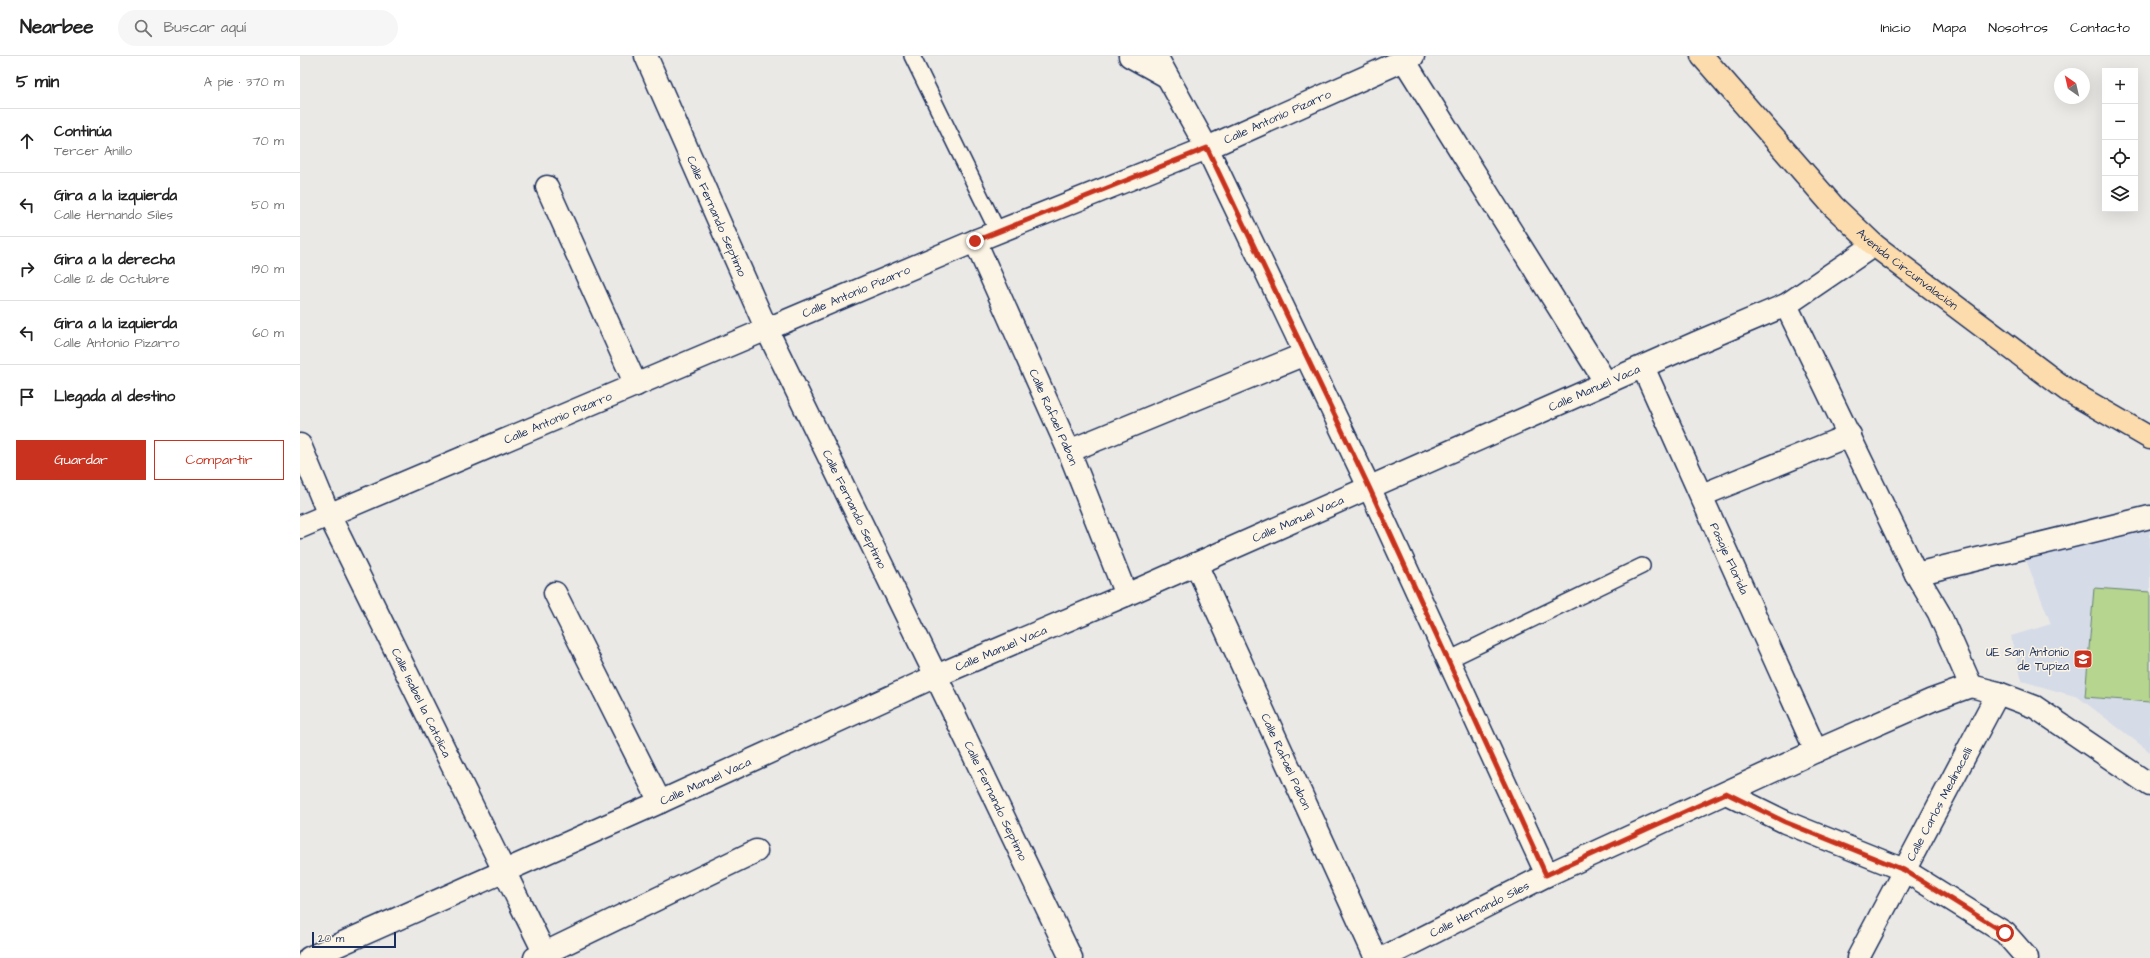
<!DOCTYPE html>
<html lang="es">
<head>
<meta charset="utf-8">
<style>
  body { margin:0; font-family:"Architects Daughter",sans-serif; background:#f6f6f6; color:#222 }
  .controls { position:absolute; right:12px; top:12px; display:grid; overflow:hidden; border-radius:0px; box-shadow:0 4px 16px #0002 }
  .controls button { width:36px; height:36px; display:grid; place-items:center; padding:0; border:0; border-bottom:1px solid #e0e0e0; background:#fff; color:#222; font:20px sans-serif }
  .compass { position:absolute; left:1754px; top:12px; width:36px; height:36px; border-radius:50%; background:#fff; box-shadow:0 4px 16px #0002; rotate:326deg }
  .scale { position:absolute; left:12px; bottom:10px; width:84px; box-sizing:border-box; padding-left:4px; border:2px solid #1b2f5e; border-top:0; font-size:11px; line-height:14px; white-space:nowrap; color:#1b2f5e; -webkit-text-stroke:3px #fcf5e5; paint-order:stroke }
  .stop { position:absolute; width:12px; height:12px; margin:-9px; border:3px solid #c8321e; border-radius:50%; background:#fff }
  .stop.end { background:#c8321e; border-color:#fff; box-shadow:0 1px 4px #0008 }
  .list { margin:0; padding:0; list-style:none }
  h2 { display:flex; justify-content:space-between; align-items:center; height:52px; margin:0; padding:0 16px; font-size:17px }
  h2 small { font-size:13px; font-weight:400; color:#767676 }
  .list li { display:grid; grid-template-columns:26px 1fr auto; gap:12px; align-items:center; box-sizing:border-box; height:64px; padding:0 16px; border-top:1px solid #e0e0e0 }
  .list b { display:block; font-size:15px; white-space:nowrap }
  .list p { margin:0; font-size:13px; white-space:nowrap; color:#767676 }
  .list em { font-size:13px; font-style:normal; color:#767676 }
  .actions { display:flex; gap:8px; padding:12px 16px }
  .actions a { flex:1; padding:9px 0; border:1px solid #c8321e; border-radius:0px; text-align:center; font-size:14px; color:#c8321e }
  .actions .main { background:#c8321e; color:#fff }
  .icon { flex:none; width:22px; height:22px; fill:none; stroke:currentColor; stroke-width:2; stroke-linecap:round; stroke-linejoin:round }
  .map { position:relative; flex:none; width:1850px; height:902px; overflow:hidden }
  header { display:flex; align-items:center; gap:24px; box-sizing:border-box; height:56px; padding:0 20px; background:#fff; border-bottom:1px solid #e0e0e0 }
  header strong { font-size:19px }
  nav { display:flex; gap:22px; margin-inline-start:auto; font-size:14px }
  .search { width:280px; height:36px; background:#f6f6f6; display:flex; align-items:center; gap:10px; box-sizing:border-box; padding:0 14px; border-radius:22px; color:#767676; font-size:15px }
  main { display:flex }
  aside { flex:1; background:#fff }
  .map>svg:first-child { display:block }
  .built { fill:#d5dbe7 }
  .grass { fill:#b6d58e; stroke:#688276 }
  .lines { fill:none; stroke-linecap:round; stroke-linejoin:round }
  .lane-casing { stroke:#1b2f5e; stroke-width:18 }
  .street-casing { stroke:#1b2f5e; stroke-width:25 }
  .highway-casing { stroke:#1b2f5e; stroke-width:25 }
  .lane { stroke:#fcf5e5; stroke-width:15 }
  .street { stroke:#fcf5e5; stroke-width:22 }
  .highway { stroke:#fcdcac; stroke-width:22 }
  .route { stroke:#c8321e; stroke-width:5 }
  .labels { text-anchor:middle; stroke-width:3; stroke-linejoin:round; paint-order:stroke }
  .street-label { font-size:12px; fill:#1b2f5e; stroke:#fcf5e5 }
  .poi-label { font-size:12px; fill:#1b2f5e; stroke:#fcf5e5; text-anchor:end }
</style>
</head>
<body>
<header>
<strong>Nearbee</strong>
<div class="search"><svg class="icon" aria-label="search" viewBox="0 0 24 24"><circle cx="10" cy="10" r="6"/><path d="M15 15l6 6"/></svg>Buscar aquí</div>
<nav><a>Inicio</a><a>Mapa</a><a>Nosotros</a><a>Contacto</a></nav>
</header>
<main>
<aside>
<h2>5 min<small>A pie · 370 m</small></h2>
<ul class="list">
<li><svg class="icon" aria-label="ahead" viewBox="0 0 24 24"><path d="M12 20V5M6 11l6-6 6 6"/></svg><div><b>Continúa</b><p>Tercer Anillo</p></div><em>70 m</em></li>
<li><svg class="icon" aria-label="left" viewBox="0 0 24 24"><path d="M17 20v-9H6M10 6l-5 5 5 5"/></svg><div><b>Gira a la izquierda</b><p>Calle Hernando Siles</p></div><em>50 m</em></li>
<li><svg class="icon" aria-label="right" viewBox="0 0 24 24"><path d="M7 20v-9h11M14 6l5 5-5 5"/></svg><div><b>Gira a la derecha</b><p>Calle 12 de Octubre</p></div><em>190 m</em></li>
<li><svg class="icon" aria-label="left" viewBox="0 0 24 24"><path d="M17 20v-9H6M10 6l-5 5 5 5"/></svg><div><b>Gira a la izquierda</b><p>Calle Antonio Pizarro</p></div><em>60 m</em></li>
<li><svg class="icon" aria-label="arrive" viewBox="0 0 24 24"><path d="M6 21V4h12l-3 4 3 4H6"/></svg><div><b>Llegada al destino</b></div></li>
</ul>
<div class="actions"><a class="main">Guardar</a><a>Compartir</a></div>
</aside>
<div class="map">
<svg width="1850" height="902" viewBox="0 0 1850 902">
  <rect width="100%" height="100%" fill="#eae9e6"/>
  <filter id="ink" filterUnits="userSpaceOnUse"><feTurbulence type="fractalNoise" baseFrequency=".025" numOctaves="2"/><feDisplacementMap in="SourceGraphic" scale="8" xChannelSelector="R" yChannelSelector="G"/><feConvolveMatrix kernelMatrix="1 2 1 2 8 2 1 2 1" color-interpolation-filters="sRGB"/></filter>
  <g filter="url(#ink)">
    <path class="built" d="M 1850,471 L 1850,696 L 1778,641 L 1722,625 L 1711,580 L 1751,568 L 1723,496 Z"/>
    <path class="grass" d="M 1794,532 L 1850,536 L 1850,646 L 1785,641 Z"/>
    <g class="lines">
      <g class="lane-casing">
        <path id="lane" d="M 612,0 L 698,176
          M 1148,604 L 1342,510"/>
      </g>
      <g class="street-casing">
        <g id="street">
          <path id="s1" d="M 346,0 L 467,274 L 636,620 L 771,902"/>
          <path d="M 830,0 L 866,20"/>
          <path d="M 856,0 L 907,92 L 1069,431 L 1247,819"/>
          <path d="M 1104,4 L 1306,327"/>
          <path d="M 247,131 L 336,329"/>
          <path id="s2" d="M 675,185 L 769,395 L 826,539"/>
          <path d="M 1486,249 L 1616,518 L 1639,557 L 1671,630"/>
          <path id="s3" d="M 1343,311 L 1516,695"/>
          <path id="s4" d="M 0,389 L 29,459 L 247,902"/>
          <path d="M 769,395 L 1005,298"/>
          <path d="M 1402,439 L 1550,379"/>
          <path id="s5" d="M 0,471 L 675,185 L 907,92 L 1113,0"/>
          <path id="s6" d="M 896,508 L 1076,902"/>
          <path d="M 1616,518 L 1850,461"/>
          <path d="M 255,537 L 360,746"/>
          <path d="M 1426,737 L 1485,766 L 1604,814 L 1705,877 L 1727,902"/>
          <path id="s7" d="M 9,902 L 360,746 L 636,620 L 826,539 L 1396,287 L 1486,249 L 1574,189"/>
          <path d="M 235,902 L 456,795"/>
          <path id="s8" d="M 1083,902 L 1247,819 L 1516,695 L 1632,644 L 1671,630 L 1698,637 L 1735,651 L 1850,729"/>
          <path id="s9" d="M 1558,902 L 1698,637"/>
        </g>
      </g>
      <g class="highway-casing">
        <g id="highway">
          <path id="s10" d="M 1402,0 L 1533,150 L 1574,189 L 1767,334 L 1850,382"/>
        </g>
      </g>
      <use href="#lane" class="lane"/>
      <use href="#street" class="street"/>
      <use href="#highway" class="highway"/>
    </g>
  </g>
  <g class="lines" filter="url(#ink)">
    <path class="route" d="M 675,185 L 907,92 L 1069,431 L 1246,819 L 1426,737 L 1485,766 L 1604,814 L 1705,877"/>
  </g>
  <defs>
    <g id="school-square" transform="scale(1)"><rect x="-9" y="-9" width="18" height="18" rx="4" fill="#c8321e" stroke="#fcf5e5"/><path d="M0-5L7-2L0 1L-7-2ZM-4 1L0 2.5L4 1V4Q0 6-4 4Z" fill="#fff"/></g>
  </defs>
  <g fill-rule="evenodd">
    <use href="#school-square" x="1783" y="603"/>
  </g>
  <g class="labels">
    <g class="street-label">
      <text dy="4" stroke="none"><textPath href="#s5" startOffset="1060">Calle Antonio Pizarro</textPath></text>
      <text dy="4" stroke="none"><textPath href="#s1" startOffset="175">Calle Fernando Septimo</textPath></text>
      <text dy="4" stroke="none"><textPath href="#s10" startOffset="297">Avenida Circunvalación</textPath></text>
      <text dy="4" stroke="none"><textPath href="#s5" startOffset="604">Calle Antonio Pizarro</textPath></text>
      <text dy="4" stroke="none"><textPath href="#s7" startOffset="1406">Calle Manuel Vaca</textPath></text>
      <text dy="4" stroke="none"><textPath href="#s2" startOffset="193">Calle Rafael Pabon</textPath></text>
      <text dy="4" stroke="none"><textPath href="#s5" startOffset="280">Calle Antonio Pizarro</textPath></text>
      <text dy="4" stroke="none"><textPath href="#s1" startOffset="499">Calle Fernando Septimo</textPath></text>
      <text dy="4" stroke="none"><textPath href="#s7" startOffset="1082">Calle Manuel Vaca</textPath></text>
      <text dy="4" stroke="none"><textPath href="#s3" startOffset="210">Pasaje Florida</textPath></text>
      <text dy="4" stroke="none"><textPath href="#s7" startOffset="758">Calle Manuel Vaca</textPath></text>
      <text dy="4" stroke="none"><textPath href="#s4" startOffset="285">Calle Isabel la Catolica</textPath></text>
      <text dy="4" stroke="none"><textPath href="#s6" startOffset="217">Calle Rafael Pabon</textPath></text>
      <text dy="4" stroke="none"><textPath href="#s7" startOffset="434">Calle Manuel Vaca</textPath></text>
      <text dy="4" stroke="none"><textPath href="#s1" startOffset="823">Calle Fernando Septimo</textPath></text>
      <text dy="4" stroke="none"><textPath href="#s9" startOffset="174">Calle Carlos Medinacelli</textPath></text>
      <text dy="4" stroke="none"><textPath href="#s8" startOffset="108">Calle Hernando Siles</textPath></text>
    </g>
    <g class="poi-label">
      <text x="1769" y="600">UE San Antonio<tspan x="1769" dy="14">de Tupiza</tspan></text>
    </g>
  </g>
</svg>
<div class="controls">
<button>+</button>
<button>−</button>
<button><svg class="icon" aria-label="locate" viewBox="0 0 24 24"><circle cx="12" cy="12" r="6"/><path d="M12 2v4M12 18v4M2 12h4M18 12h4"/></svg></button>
<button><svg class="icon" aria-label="layers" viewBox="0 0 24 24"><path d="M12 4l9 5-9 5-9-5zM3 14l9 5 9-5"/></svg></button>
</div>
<svg class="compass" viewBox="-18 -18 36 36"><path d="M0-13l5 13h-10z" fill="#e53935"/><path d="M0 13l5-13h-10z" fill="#767676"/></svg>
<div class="scale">20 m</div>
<div class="stop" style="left:1705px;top:877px"></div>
<div class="stop end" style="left:675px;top:185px"></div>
</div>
</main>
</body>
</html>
